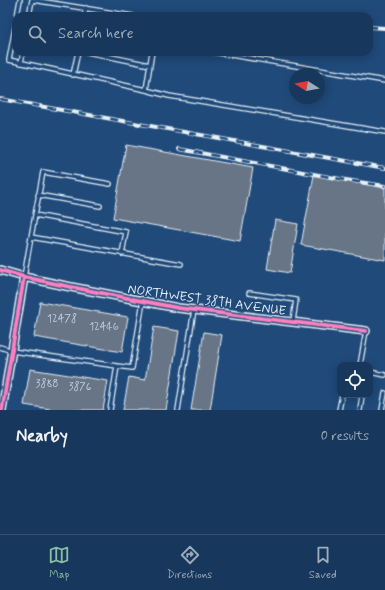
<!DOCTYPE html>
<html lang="en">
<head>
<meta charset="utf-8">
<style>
  body { margin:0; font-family:Mynerve,sans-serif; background:#203f62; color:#f1f3f6 }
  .controls { position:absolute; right:12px; bottom:12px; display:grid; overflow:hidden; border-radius:8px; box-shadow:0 2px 10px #0003 }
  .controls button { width:36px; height:36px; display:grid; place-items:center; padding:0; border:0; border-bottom:1px solid #365272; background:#17385c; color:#f1f3f6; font:20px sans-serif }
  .compass { position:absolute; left:289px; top:68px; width:36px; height:36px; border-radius:50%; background:#17385c; box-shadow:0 2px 10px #0003; rotate:281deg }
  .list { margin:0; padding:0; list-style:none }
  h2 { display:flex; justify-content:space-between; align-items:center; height:52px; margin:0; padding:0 16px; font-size:17px }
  h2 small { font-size:13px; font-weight:400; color:#9eacbb }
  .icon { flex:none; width:22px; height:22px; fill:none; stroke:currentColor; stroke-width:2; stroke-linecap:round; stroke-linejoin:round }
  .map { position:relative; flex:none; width:385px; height:410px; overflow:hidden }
  .search { position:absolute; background:#17385c; box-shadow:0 2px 10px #0003; left:12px; right:12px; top:12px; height:44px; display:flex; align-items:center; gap:10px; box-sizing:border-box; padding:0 14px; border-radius:12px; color:#9eacbb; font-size:15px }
  .sheet { height:124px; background:#17385c }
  nav { display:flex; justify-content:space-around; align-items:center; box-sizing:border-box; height:56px; border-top:1px solid #365272; background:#17385c; font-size:11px; color:#9eacbb }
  nav a { display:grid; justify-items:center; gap:2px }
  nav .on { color:#8abfa5 }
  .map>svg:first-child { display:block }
  .building { fill:#677486; stroke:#e8f1f8 }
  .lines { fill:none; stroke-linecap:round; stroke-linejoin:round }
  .lane-casing { stroke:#e8f1f8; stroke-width:6 }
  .street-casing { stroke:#e8f1f8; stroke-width:10 }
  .lane { stroke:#1f4a7a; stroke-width:3.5 }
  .street { stroke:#1f4a7a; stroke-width:7 }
  .rail-casing { stroke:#e8f1f8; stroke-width:4 }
  .rail { stroke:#1f4a7a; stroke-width:2.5; stroke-dasharray:8; stroke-linecap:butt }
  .cycleway-casing { stroke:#1f4a7a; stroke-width:6 }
  .cycleway { stroke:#ff80c0; stroke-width:4 }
  .labels { text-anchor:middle; stroke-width:3; stroke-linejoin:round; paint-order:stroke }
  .number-label { font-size:11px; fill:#c8d2dc }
  .street-label { font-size:13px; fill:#e8f1f8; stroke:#1f4a7a }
</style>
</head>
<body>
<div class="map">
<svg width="385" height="410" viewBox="0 0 385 410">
  <rect width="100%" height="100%" fill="#1f4a7a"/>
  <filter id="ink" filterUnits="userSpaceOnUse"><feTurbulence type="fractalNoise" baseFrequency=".025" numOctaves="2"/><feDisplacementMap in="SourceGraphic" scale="8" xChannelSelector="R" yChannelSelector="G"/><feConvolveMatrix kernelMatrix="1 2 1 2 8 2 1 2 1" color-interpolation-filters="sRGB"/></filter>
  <g filter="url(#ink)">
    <path class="building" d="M 126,145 L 253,168 L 240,241 L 113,218 Z
      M 314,175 L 385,188 L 385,260 L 301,245 Z
      M 275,220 L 298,224 L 290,273 L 267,269 Z
      M 40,302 L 128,317 L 122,352 L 34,337 Z
      M 154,327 L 179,331 L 166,410 L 123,410 L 129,377 L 145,380 Z
      M 204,332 L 222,335 L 210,410 L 191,410 Z
      M 30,369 L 108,381 L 103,410 L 57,410 L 24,405 Z"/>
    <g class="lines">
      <g class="lane-casing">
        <path id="lane" d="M 33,0 L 133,16
          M 17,16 L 20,0
          M 29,16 L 32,0
          M 84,16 L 86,8
          M 16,22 L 9,60 L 146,90 L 152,52
          M 87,52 L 150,65
          M 213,52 L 385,81
          M 21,63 L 23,52
          M 73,75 L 78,52
          M 146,90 L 169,96 L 385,132
          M 38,195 L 100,206
          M 35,215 L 126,232 L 122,254
          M 31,237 L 43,172 L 110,184
          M 24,277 L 31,237 L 181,264
          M 249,293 L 296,300 L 293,321
          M 0,347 L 12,351 L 117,366
          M 360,365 L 366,331
          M 370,372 L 385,375
          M 110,410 L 117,366 L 132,368 L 143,301
          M 178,410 L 194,310
          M 339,410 L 342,395
          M 360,410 L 362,395
          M 382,410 L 385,393"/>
      </g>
      <g class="street-casing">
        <path id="street" d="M 0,270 L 24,277 L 66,286 L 178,308 L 366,331
          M 2,410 L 24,277"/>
      </g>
      <use href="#lane" class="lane"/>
      <use href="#street" class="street"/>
      <g class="rail-casing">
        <path id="rail" d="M 369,27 L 385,28
          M 0,99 L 385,168
          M 179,149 L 346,180 L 385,186"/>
      </g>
      <use href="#rail" class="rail"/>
      <g class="cycleway-casing">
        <path id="cycleway" d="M 0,270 L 24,277 L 66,286 L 178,308 L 366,331
          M 2,410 L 24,277"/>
      </g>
      <use href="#cycleway" class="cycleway"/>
    </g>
  </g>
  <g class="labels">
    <g class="number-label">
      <text x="62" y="322">12478</text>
      <text x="104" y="330">12446</text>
      <text x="47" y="387">3888</text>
      <text x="80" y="390">3876</text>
    </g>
    <g class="street-label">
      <text transform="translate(207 299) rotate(8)" y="5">NORTHWEST 38TH AVENUE</text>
    </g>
  </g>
</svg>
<div class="controls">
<button><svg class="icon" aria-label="locate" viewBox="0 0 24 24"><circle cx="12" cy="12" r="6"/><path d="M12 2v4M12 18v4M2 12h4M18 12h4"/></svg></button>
</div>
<svg class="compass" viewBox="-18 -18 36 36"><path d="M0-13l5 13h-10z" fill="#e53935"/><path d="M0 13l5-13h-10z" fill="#9eacbb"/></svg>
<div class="search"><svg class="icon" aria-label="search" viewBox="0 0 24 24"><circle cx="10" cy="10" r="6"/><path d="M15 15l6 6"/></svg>Search here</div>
</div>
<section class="sheet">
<h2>Nearby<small>0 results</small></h2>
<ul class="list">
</ul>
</section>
<nav>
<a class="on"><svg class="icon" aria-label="map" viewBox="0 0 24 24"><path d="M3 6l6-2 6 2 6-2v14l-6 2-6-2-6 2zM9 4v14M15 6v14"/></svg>Map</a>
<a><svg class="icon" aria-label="directions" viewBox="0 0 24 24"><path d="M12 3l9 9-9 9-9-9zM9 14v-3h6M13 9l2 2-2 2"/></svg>Directions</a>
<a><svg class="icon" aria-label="saved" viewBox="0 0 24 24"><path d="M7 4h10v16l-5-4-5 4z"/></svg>Saved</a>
</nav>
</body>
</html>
